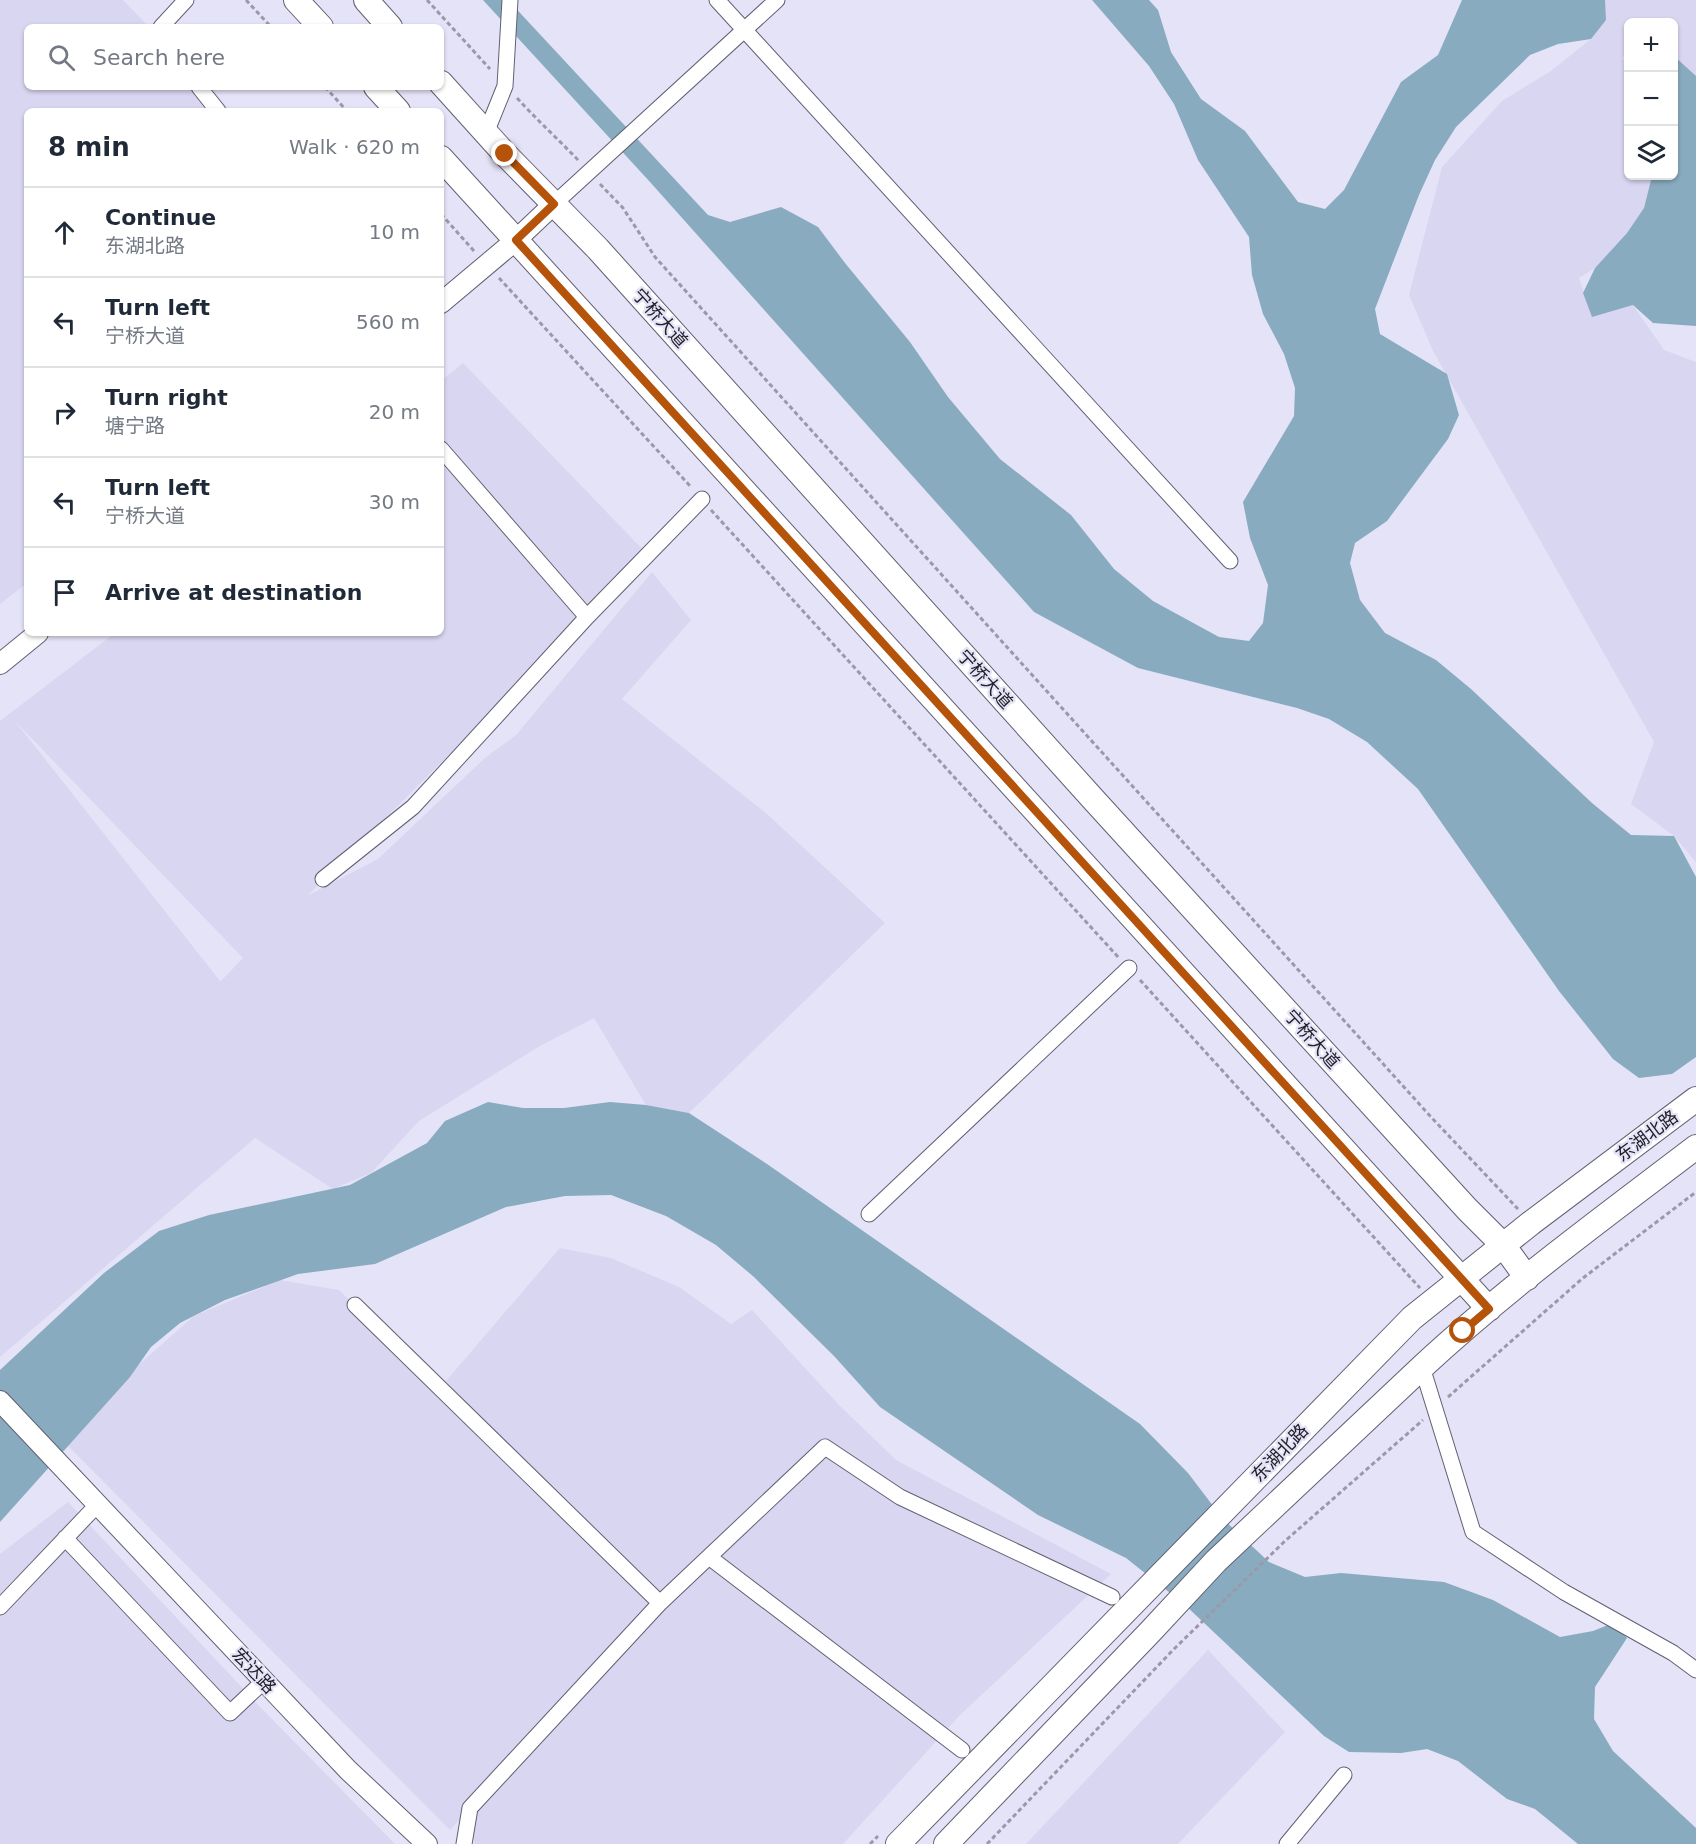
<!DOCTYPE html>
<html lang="en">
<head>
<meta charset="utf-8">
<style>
  body { margin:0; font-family:"DejaVu Sans","Noto Sans SC",sans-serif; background:#f2f2f3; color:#1f2937 }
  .controls { position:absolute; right:18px; top:18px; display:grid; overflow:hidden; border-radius:9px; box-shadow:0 2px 4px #0004 }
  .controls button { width:54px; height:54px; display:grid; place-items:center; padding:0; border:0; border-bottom:2px solid #e0e1e3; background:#fff; color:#1f2937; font:30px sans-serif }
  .stop { position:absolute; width:18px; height:18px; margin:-14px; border:4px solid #b45309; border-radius:50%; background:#fff }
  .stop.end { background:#b45309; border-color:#fff; box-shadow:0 2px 6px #0008 }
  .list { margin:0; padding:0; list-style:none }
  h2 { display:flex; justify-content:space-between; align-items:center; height:78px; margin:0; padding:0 24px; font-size:26px }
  h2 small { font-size:20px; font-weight:400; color:#747a83 }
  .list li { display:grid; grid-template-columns:39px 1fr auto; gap:18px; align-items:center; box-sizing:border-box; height:90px; padding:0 24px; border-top:2px solid #e0e1e3 }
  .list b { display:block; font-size:22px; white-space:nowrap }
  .list p { margin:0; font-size:20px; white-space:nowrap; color:#747a83 }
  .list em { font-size:20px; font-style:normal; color:#747a83 }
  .icon { flex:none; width:33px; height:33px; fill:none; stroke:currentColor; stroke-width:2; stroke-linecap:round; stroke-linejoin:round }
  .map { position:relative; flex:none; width:1696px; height:1844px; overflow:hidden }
  .search { position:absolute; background:#fff; box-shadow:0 2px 4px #0004; left:24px; top:24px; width:420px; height:66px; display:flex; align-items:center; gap:15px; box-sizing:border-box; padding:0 21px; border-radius:9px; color:#747a83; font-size:22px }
  .panel { position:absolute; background:#fff; box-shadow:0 2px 4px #0004; left:24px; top:108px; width:420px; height:528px; border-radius:9px }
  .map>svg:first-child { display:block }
  .built { fill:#d9d6f1; fill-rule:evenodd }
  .water { fill:#89abbf }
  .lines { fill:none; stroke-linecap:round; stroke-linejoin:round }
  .minor-casing { stroke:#625f71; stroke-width:17 }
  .tertiary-casing { stroke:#625f71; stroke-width:22 }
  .primary-casing { stroke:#625f71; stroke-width:26 }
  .path { stroke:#9b99a9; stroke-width:3; stroke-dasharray:4.5 3; stroke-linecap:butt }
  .minor { stroke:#fff; stroke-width:15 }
  .tertiary { stroke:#fff; stroke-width:20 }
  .primary { stroke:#fff; stroke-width:24 }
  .route { stroke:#b45309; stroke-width:8 }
  .labels { text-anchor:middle; stroke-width:4.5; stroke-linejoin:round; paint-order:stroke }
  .street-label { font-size:18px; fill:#212028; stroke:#e5e3f7 }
</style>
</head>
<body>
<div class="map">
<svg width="1696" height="1844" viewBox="0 0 1696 1844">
  <rect width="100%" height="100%" fill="#e5e3f7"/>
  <path class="built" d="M 0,0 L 123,0 L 149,27 L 27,27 L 27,87 L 208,87 L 231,111 L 27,111 L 27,583 L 0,604 Z
    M 1604,0 L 1696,0 L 1696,76 L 1674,56 L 1674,22 L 1628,22 L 1628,51 L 1622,58 L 1628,68 L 1628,176 L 1652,176 L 1644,208 L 1627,233 L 1595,268 L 1579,278 L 1592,317 L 1633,305 L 1664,350 L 1696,362 L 1696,862 L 1674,836 L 1631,804 L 1654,742 L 1433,351 L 1409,295 L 1442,167 L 1502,101 L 1551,71 L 1591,39 Z
    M 463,363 L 649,556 L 307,896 L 378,859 L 485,758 L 516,735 L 652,572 L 691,620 L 622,699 L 767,814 L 885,923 L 689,1113 L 646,1105 L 594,1018 L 538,1047 L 419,1121 L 371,1173 L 333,1189 L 255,1138 L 0,1357 L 0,721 L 115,633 L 441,633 L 441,381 ZM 15,721 L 243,958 L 221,981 L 220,981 Z
    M 560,1248 L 611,1258 L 679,1287 L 731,1324 L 752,1310 L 838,1404 L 896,1460 L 1111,1574 L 959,1716 L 843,1844 L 475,1844 L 468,1817 L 660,1603 L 450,1830 L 68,1446 L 136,1367 L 194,1316 L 280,1280 L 339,1290 L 640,1583 L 446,1381 Z
    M 68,1502 L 263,1710 L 395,1844 L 0,1844 L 0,1554 Z
    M 1208,1650 L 1285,1732 L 1178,1844 L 1026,1844 Z"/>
  <path class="water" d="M 483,0 L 508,0 L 708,215 L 730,222 L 781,207 L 818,227 L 845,263 L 910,342 L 948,397 L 1000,459 L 1071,515 L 1114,569 L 1153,601 L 1219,637 L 1249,641 L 1263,623 L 1268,585 L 1250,538 L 1243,502 L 1294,416 L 1295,388 L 1284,354 L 1263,314 L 1252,275 L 1249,237 L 1198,160 L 1174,104 L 1149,66 L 1092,0 L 1149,0 L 1158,10 L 1171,52 L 1201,99 L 1245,131 L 1298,202 L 1325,209 L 1344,190 L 1401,82 L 1438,55 L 1462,0 L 1605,0 L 1606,20 L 1591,39 L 1558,44 L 1530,55 L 1456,127 L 1435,160 L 1419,195 L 1375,309 L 1380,334 L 1447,374 L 1459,415 L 1448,439 L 1387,521 L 1355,543 L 1350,563 L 1360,600 L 1385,633 L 1436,660 L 1471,689 L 1592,803 L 1631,835 L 1674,836 L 1696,877 L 1696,1057 L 1672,1074 L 1639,1078 L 1613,1059 L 1559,991 L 1418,789 L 1367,742 L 1329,719 L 1297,708 L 1138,668 L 1034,612 L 650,182 Z
    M 1674,56 L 1696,76 L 1696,326 L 1653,323 L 1633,305 L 1592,317 L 1583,293 L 1595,268 L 1627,233 L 1644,208 L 1652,176 L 1674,176 Z
    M 488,1102 L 523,1108 L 564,1108 L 610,1102 L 646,1105 L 689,1113 L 767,1164 L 1140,1424 L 1188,1473 L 1223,1519 L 1269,1562 L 1305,1577 L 1341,1573 L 1444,1582 L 1493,1600 L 1560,1637 L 1593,1631 L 1613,1623 L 1627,1638 L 1595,1687 L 1594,1719 L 1613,1751 L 1696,1828 L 1696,1844 L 1578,1844 L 1535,1809 L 1507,1799 L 1458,1761 L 1427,1749 L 1401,1753 L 1349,1752 L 1324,1736 L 1184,1604 L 1126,1558 L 1038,1515 L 880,1407 L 834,1356 L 754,1277 L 716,1245 L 666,1216 L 611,1195 L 565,1196 L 506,1207 L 375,1264 L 298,1274 L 225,1300 L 180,1323 L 151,1347 L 130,1377 L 0,1522 L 0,1370 L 104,1273 L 159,1231 L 209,1215 L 350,1185 L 427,1143 L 445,1121 Z"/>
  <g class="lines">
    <g class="minor-casing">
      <path id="minor" d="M 717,0 L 1230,561
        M 161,27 L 186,0
        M 199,87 L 218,111
        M 486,133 L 505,86 L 510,0
        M 554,204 L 777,0
        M 441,449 L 587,617
        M 323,879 L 413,807 L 587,617 L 702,499
        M 869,1214 L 1129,968
        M 355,1305 L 660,1603 L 470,1808 L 464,1844
        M 1422,1367 L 1473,1532 L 1564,1592 L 1673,1653 L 1696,1670
        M 65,1538 L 230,1713 L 264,1681
        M 709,1557 L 962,1750
        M 660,1603 L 825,1447 L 900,1497 L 1112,1597
        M 0,1607 L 98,1504
        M 1287,1844 L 1344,1775"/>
    </g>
    <g class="tertiary-casing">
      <path id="tertiary" d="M 441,303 L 516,240 L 554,204
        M 0,664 L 38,633
        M 0,1401 L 348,1770 L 427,1844"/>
    </g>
    <g class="primary-casing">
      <path id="primary" d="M 296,0 L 321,27
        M 366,0 L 390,27
        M 441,83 L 505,154 L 598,249 L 1093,799 L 1467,1209 L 1503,1245 L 1527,1278
        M 376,87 L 398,111
        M 441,158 L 1489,1309
        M 898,1844 L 1412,1318 L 1531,1223 L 1696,1099
        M 946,1844 L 1150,1632 L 1216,1561 L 1422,1367 C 1508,1287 1603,1218 1696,1147"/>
    </g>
    <path class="path" d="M 246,0 L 271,27
      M 427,0 L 490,69
      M 325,87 L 347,111
      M 517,98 C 537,120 559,140 579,161
      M 600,184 L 623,208 L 655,257 L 1431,1117 L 1518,1209
      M 441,214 L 474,251
      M 499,278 L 691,487
      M 711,510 L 1119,958
      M 1140,980 L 1420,1288
      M 1448,1397 L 1583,1278 L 1696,1192
      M 870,1844 L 878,1836
      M 987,1844 L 1174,1649 L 1285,1541 L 1423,1420"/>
    <use href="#minor" class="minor"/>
    <use href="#tertiary" class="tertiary"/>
    <use href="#primary" class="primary"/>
  </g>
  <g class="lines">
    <path class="route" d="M 505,154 L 554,204 L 516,240 L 1489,1309 L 1463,1331"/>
  </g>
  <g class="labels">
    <g class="street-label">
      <text transform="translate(660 318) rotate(48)" y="6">宁桥大道</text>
      <text transform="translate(985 679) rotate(48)" y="6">宁桥大道</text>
      <text transform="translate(1312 1039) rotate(48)" y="6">宁桥大道</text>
      <text transform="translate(1647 1136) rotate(-37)" y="6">东湖北路</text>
      <text transform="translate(1280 1453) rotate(-46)" y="6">东湖北路</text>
      <text transform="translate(254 1671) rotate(47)" y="6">宏达路</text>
    </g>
  </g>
</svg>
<div class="controls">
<button>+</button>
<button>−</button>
<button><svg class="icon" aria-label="layers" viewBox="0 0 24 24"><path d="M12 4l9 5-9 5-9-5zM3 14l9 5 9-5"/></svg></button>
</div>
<div class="stop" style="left:1463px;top:1331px"></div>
<div class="stop end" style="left:505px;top:154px"></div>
<div class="search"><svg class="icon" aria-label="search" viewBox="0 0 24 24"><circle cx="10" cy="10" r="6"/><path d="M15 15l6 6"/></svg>Search here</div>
<section class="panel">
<h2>8 min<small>Walk · 620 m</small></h2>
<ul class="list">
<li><svg class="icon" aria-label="ahead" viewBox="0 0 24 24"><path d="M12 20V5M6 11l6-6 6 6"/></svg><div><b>Continue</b><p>东湖北路</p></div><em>10 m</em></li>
<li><svg class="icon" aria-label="left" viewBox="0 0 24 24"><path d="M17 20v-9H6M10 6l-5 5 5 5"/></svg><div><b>Turn left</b><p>宁桥大道</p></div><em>560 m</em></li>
<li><svg class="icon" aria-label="right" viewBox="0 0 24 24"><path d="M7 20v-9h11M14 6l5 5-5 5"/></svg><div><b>Turn right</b><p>塘宁路</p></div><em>20 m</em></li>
<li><svg class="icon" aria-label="left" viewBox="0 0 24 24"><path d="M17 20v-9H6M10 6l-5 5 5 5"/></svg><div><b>Turn left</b><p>宁桥大道</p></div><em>30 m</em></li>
<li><svg class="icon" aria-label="arrive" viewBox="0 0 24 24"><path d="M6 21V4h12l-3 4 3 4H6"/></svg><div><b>Arrive at destination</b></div></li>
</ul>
</section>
</div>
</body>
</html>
